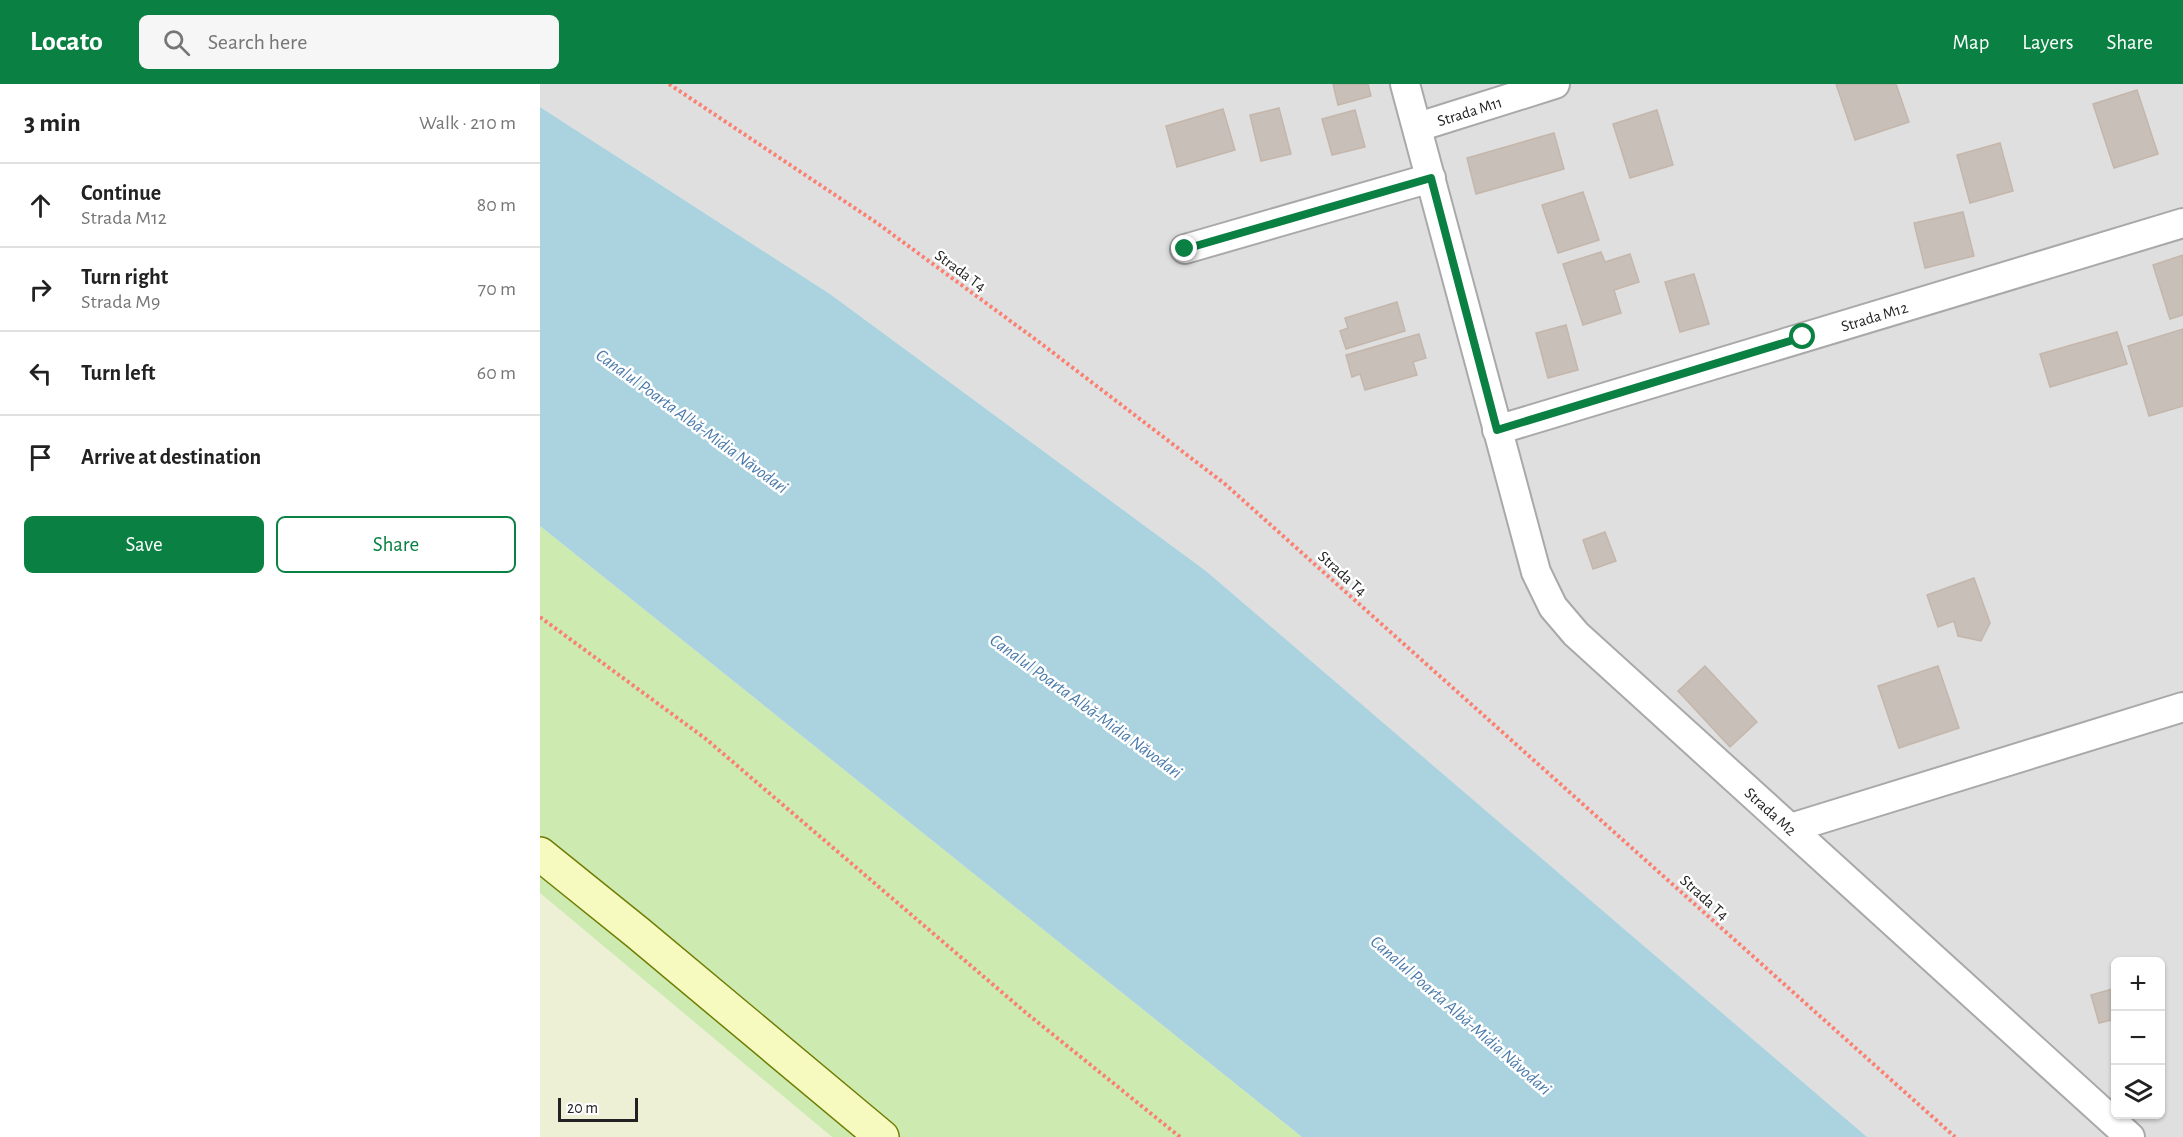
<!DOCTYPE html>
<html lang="en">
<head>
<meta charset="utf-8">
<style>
  body { margin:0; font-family:"Alegreya Sans",sans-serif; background:#f6f6f6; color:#222 }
  .controls { position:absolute; right:18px; bottom:18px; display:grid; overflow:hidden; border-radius:9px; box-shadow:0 2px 4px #0004 }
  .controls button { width:54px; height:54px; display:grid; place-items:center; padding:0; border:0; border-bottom:2px solid #e0e0e0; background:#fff; color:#222; font:30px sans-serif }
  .scale { position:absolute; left:18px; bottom:15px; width:80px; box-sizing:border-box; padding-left:6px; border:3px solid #222; border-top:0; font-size:16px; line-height:21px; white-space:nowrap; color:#222; -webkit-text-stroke:4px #fff; paint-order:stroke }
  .stop { position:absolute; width:18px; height:18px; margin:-14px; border:4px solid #0b8043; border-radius:50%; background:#fff }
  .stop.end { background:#0b8043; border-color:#fff; box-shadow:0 2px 6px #0008 }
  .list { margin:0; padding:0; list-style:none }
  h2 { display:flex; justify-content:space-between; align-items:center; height:78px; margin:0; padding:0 24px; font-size:26px }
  h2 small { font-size:20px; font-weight:400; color:#767676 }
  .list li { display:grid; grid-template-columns:39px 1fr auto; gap:18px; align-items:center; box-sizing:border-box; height:84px; padding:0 24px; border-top:2px solid #e0e0e0 }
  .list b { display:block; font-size:22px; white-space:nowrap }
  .list p { margin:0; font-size:20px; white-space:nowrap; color:#767676 }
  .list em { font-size:20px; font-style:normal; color:#767676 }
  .actions { display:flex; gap:12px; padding:18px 24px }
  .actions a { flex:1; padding:14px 0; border:2px solid #0b8043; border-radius:9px; text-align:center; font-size:21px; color:#0b8043 }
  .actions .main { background:#0b8043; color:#fff }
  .icon { flex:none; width:33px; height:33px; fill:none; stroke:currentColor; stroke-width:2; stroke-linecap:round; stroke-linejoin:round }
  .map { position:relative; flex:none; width:1643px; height:1053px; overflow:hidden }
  header { display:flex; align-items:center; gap:36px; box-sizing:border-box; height:84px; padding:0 30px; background:#0b8043; color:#fff }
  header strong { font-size:28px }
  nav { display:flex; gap:33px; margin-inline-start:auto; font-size:21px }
  .search { width:420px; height:54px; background:#f6f6f6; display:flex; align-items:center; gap:15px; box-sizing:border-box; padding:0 21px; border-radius:9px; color:#767676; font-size:22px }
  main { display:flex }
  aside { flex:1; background:#fff }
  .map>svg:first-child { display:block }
  .residential { fill:#e0dfdf; fill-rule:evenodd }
  .farmland { fill:#eef0d5 }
  .grass { fill:#cdebb0 }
  .water { fill:#aad3df }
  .building { fill:#c7bfb8; stroke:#c4b6ab; stroke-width:1.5 }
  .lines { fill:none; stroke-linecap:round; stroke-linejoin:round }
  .street-casing { stroke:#a9a9a9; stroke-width:32 }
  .secondary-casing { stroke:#707d05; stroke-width:36 }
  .path { stroke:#fa8072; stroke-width:4; stroke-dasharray:3 3; stroke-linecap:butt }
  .street { stroke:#fff; stroke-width:28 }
  .secondary { stroke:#f7fabf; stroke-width:33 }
  .route { stroke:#0b8043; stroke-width:8 }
  .labels { text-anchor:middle; stroke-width:5; stroke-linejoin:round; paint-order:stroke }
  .street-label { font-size:16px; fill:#222; stroke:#fff }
  .water-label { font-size:18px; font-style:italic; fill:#4a7aab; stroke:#fff }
</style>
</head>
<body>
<header>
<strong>Locato</strong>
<div class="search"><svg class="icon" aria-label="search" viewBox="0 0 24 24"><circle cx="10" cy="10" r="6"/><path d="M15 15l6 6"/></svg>Search here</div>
<nav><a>Map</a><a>Layers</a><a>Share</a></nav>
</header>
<main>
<aside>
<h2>3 min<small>Walk · 210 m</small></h2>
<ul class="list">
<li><svg class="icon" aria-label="ahead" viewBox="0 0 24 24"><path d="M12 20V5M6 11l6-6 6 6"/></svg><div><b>Continue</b><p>Strada M12</p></div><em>80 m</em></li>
<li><svg class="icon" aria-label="right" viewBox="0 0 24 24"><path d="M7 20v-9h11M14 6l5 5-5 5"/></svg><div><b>Turn right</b><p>Strada M9</p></div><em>70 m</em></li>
<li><svg class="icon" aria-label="left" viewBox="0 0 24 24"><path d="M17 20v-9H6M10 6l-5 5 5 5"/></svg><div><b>Turn left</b></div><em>60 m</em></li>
<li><svg class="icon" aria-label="arrive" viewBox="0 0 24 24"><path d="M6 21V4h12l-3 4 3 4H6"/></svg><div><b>Arrive at destination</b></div></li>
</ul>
<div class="actions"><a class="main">Save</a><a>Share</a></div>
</aside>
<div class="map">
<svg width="1643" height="1053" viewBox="0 0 1643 1053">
  <rect width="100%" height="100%" fill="#f2efe9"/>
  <path class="residential" d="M 0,0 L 1643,0 L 1643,1053 L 1327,1053 L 666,487 L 290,210 L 0,23 ZM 1576,878 L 1620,878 L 1620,1030 L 1576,1030 Z"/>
  <path class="farmland" d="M 0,809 L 292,1053 L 0,1053 Z"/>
  <path class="grass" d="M 0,442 L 762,1053 L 292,1053 L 0,809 Z"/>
  <path class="water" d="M 0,23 L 290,210 L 666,487 L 1327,1053 L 762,1053 L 0,442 Z"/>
  <path class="building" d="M 793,0 L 828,0 L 831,12 L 798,21 Z
    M 1296,0 L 1356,0 L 1369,38 L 1315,56 Z
    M 1597,6 L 1618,70 L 1574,84 L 1553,20 Z
    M 739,24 L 751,70 L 721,77 L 710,31 Z
    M 683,25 L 695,66 L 637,83 L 626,42 Z
    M 815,26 L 825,63 L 792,71 L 782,35 Z
    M 1117,26 L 1133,81 L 1090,94 L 1073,40 Z
    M 1014,49 L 1024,85 L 936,110 L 927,74 Z
    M 1460,59 L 1473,107 L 1430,119 L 1417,71 Z
    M 1043,108 L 1059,156 L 1018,169 L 1002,121 Z
    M 1423,128 L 1434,172 L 1385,184 L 1374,139 Z
    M 1061,168 L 1065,178 L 1090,170 L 1099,198 L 1074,206 L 1081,229 L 1043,241 L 1023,180 Z
    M 1643,171 L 1643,231 L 1630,235 L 1613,181 Z
    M 1154,190 L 1169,240 L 1140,248 L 1125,198 Z
    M 857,218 L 865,247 L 806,265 L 800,247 L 808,244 L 805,234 Z
    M 1026,241 L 1038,286 L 1008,294 L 996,249 Z
    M 1643,245 L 1643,322 L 1609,332 L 1588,262 Z
    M 1577,248 L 1587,280 L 1510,303 L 1500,270 Z
    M 879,250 L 886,274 L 873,278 L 877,291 L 825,306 L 820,290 L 812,293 L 806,271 Z
    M 1065,448 L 1076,477 L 1053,485 L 1043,456 Z
    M 1434,494 L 1450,539 L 1441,557 L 1418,552 L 1414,537 L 1398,543 L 1387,511 Z
    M 1165,582 L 1217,638 L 1190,663 L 1138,607 Z
    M 1398,582 L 1419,644 L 1359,664 L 1338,602 Z
    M 1576,904 L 1576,935 L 1559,939 L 1551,911 Z"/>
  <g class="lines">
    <g class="street-casing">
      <g id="street">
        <path id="s1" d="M 865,0 L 996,488 L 1013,523 L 1036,550 L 1590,1053"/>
        <path id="s2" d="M 878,43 L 1015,0"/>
        <path d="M 645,165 L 891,94"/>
        <path id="s3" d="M 957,346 L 1643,139"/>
        <path d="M 1251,744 L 1643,623"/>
      </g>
    </g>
    <g class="secondary-casing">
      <path id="secondary" d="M 0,770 L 98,849 L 342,1053"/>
    </g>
    <path class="path" d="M 129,0 L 337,139 L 499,258 L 685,400 L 1415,1053
      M 0,533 L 166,655 L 485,928 L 640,1053"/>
    <use href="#street" class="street"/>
    <use href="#secondary" class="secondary"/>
  </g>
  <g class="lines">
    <path class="route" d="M 645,165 L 891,94 L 957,346 L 1263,253"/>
  </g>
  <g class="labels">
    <g class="street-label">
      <text dy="6" stroke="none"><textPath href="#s2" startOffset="54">Strada M11</textPath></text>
      <text transform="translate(421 186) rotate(36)" y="6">Strada T4</text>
      <text dy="6" stroke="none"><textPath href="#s3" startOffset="394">Strada M12</textPath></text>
      <text transform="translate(803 489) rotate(42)" y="6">Strada T4</text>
      <text dy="6" stroke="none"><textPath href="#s1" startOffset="843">Strada M2</textPath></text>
      <text transform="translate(1165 813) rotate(42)" y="6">Strada T4</text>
    </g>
    <g class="water-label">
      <text transform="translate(152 337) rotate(36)" y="6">Canalul Poarta Albă-Midia Năvodari</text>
      <text transform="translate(546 622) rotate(36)" y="6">Canalul Poarta Albă-Midia Năvodari</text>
      <text transform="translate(921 931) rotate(41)" y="6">Canalul Poarta Albă-Midia Năvodari</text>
    </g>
  </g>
</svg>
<div class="controls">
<button>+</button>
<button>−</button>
<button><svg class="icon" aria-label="layers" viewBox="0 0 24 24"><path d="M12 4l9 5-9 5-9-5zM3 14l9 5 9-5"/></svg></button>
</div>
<div class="scale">20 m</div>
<div class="stop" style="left:1263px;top:253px"></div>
<div class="stop end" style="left:645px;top:165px"></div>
</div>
</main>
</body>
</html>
